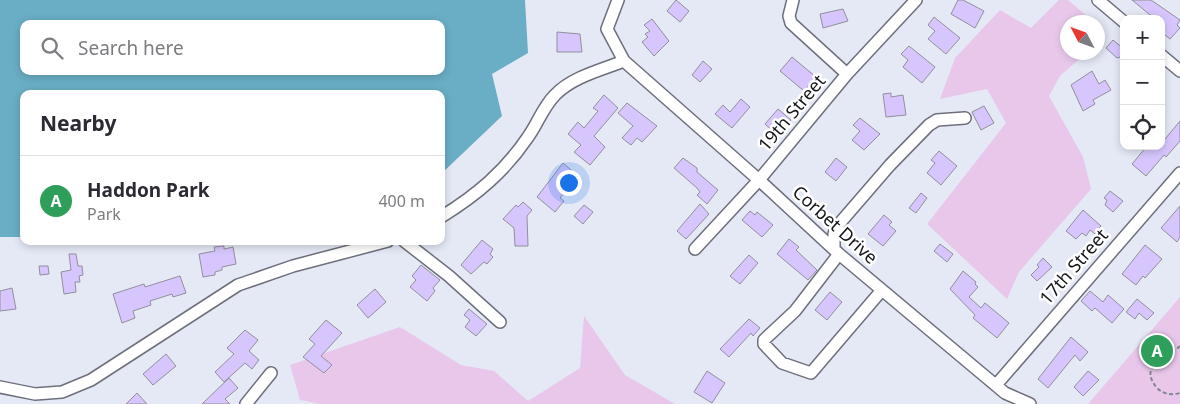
<!DOCTYPE html>
<html lang="en">
<head>
<meta charset="utf-8">
<style>
  body { margin:0; font-family:"Noto Sans",sans-serif; background:#f7f7f7; color:#2b2b33 }
  .controls { position:absolute; right:15px; top:15px; display:grid; overflow:hidden; border-radius:10px; box-shadow:0 2px 8px #0003 }
  .controls button { width:45px; height:45px; display:grid; place-items:center; padding:0; border:0; border-bottom:1px solid #e1e1e2; background:#fff; color:#2b2b33; font:25px sans-serif }
  .compass { position:absolute; left:1060px; top:15px; width:45px; height:45px; border-radius:50%; background:#fff; box-shadow:0 2px 8px #0003; rotate:311deg }
  .you { position:absolute; left:568px; top:182px; width:18px; height:18px; margin:-12px; border:4px solid #fff; border-radius:50%; background:#1a73e8; box-shadow:0 0 0 8px #1a73e833 }
  .badge { display:grid; place-items:center; width:32px; height:32px; border-radius:50%; background:#0b8043; color:#fff; font-size:16px; font-weight:700 }
  .pin { position:absolute; translate:-50% -50%; border:2px solid #fff; box-shadow:0 1px 5px #0006 }
  .list { margin:0; padding:0; list-style:none }
  h2 { display:flex; justify-content:space-between; align-items:center; height:65px; margin:0; padding:0 20px; font-size:21px }
  h2 small { font-size:16px; font-weight:400; color:#7c7c81 }
  .list li { display:grid; grid-template-columns:32px 1fr auto; gap:15px; align-items:center; box-sizing:border-box; height:90px; padding:0 20px; border-top:1px solid #e1e1e2 }
  .list b { display:block; font-size:19px; white-space:nowrap }
  .list p { margin:0; font-size:16px; white-space:nowrap; color:#7c7c81 }
  .list em { font-size:16px; font-style:normal; color:#7c7c81 }
  .icon { flex:none; width:28px; height:28px; fill:none; stroke:currentColor; stroke-width:2; stroke-linecap:round; stroke-linejoin:round }
  .map { position:relative; flex:none; width:1180px; height:404px; overflow:hidden }
  .search { position:absolute; background:#fff; box-shadow:0 2px 8px #0003; left:20px; top:20px; width:425px; height:55px; display:flex; align-items:center; gap:12px; box-sizing:border-box; padding:0 18px; border-radius:10px; color:#7c7c81; font-size:19px }
  .panel { position:absolute; background:#fff; box-shadow:0 2px 8px #0003; left:20px; top:90px; width:425px; height:155px; border-radius:10px }
  .map>svg:first-child { display:block }
  .green { fill:#e8c7eb }
  .water { fill:#69aec5; fill-rule:evenodd }
  .building { fill:#d6c6fd; stroke:#928f9b }
  .lines { fill:none; stroke-linecap:round; stroke-linejoin:round }
  .minor-casing { stroke:#6d707c; stroke-width:14 }
  .path { stroke:#848790; stroke-width:2; stroke-dasharray:4 2.5; stroke-linecap:butt }
  .minor { stroke:#fff; stroke-width:11 }
  .labels { text-anchor:middle; stroke-width:5; stroke-linejoin:round; paint-order:stroke }
  .street-label { font-size:18px; fill:#15171b; stroke:#fff }
</style>
</head>
<body>
<div class="map">
<svg width="1180" height="404" viewBox="0 0 1180 404">
  <rect width="100%" height="100%" fill="#e5e9f6"/>
  <path class="green" d="M 1059,0 L 1068,0 L 1094,22 L 1068,22 L 1068,52 L 1086,53 L 1060,76 L 1049,96 L 1083,157 L 1091,189 L 1019,272 L 1007,299 L 927,224 L 1006,123 L 987,89 L 940,99 L 955,58 L 1000,10 L 1031,28 Z
    M 1180,297 L 1180,404 L 1088,404 Z
    M 584,316 L 625,375 L 675,404 L 320,404 L 300,400 L 290,365 L 400,327 L 461,365 L 494,371 L 528,401 L 580,368 Z"/>
  <path class="water" d="M 0,0 L 525,0 L 528,53 L 492,74 L 502,116 L 441,174 L 441,94 L 24,94 L 24,237 L 0,237 ZM 24,24 L 441,24 L 441,71 L 24,71 Z"/>
  <path class="building" d="M 676,0 L 689,11 L 680,22 L 667,11 Z
    M 958,0 L 963,0 L 984,11 L 975,28 L 951,14 Z
    M 1132,0 L 1151,0 L 1180,20 L 1177,25 L 1180,28 L 1170,39 L 1161,32 L 1161,19 L 1155,19 Z
    M 843,9 L 848,21 L 823,28 L 820,14 Z
    M 934,17 L 960,38 L 946,54 L 928,39 L 935,31 L 928,25 Z
    M 652,19 L 669,41 L 654,56 L 642,42 L 648,37 L 645,34 L 650,31 L 644,25 Z
    M 557,32 L 580,34 L 582,52 L 557,52 Z
    M 1113,40 L 1124,49 L 1124,56 L 1117,58 L 1106,48 Z
    M 909,46 L 935,67 L 922,83 L 903,67 L 908,60 L 901,54 Z
    M 792,57 L 816,77 L 804,91 L 780,71 Z
    M 703,61 L 712,69 L 700,82 L 692,75 Z
    M 1092,71 L 1099,84 L 1105,80 L 1111,90 L 1093,100 L 1095,104 L 1083,111 L 1071,85 Z
    M 891,93 L 891,97 L 903,95 L 906,115 L 886,117 L 883,94 Z
    M 604,95 L 618,108 L 594,136 L 605,147 L 590,165 L 574,152 L 581,145 L 568,134 L 578,122 L 584,128 L 598,111 L 593,108 Z
    M 741,99 L 750,107 L 732,128 L 715,114 L 723,105 L 730,112 Z
    M 627,103 L 657,126 L 642,142 L 637,138 L 631,145 L 622,138 L 633,126 L 618,113 Z
    M 984,106 L 994,123 L 981,130 L 972,112 Z
    M 778,109 L 791,120 L 777,135 L 765,124 Z
    M 860,118 L 880,134 L 864,150 L 852,140 L 860,131 L 853,125 Z
    M 1180,121 L 1180,141 L 1166,157 L 1164,155 L 1146,176 L 1132,164 L 1147,146 L 1161,146 L 1161,136 L 1165,139 Z
    M 939,151 L 957,166 L 941,185 L 927,173 L 935,163 L 931,160 Z
    M 683,158 L 697,168 L 697,172 L 718,190 L 707,204 L 697,195 L 700,192 L 697,188 L 674,168 Z
    M 836,158 L 847,167 L 836,181 L 825,172 Z
    M 563,163 L 578,176 L 560,198 L 564,201 L 555,212 L 537,197 Z
    M 1110,191 L 1123,201 L 1113,212 L 1105,205 L 1107,200 L 1104,198 Z
    M 921,193 L 927,198 L 916,213 L 909,208 Z
    M 523,202 L 532,210 L 527,216 L 528,246 L 515,246 L 514,228 L 503,219 L 516,205 L 518,207 Z
    M 700,204 L 709,214 L 686,239 L 677,231 Z
    M 584,205 L 593,212 L 583,224 L 574,216 Z
    M 1180,206 L 1180,237 L 1177,242 L 1161,228 Z
    M 1083,210 L 1101,226 L 1095,234 L 1090,230 L 1086,236 L 1082,233 L 1076,239 L 1066,231 Z
    M 750,211 L 755,215 L 757,212 L 773,225 L 762,237 L 742,220 Z
    M 884,215 L 892,222 L 889,225 L 896,231 L 883,246 L 868,234 Z
    M 789,239 L 799,247 L 796,250 L 817,270 L 808,280 L 777,254 Z
    M 482,240 L 493,249 L 490,254 L 493,257 L 487,264 L 484,262 L 471,274 L 461,265 Z
    M 940,244 L 953,254 L 947,262 L 934,251 Z
    M 1145,245 L 1162,259 L 1145,278 L 1143,276 L 1136,285 L 1122,274 Z
    M 224,246 L 224,249 L 233,247 L 236,264 L 222,267 L 222,270 L 215,272 L 215,275 L 203,277 L 199,254 L 215,251 L 214,247 Z
    M 69,254 L 76,254 L 78,266 L 82,266 L 83,275 L 79,276 L 80,282 L 75,282 L 76,292 L 64,294 L 61,272 L 71,270 Z
    M 749,255 L 758,263 L 740,284 L 730,276 Z
    M 1043,258 L 1052,267 L 1037,281 L 1031,275 L 1039,267 L 1037,265 Z
    M 421,265 L 440,280 L 433,288 L 435,291 L 427,301 L 410,287 L 416,280 L 412,276 Z
    M 39,266 L 48,266 L 49,274 L 40,275 Z
    M 963,271 L 976,282 L 975,284 L 978,287 L 969,297 L 981,308 L 985,303 L 1009,323 L 997,338 L 973,318 L 975,315 L 950,289 Z
    M 180,276 L 186,293 L 173,297 L 172,294 L 150,301 L 151,305 L 133,311 L 135,318 L 122,323 L 113,294 L 144,284 L 145,287 Z
    M 12,288 L 16,309 L 0,311 L 0,291 Z
    M 375,289 L 386,302 L 368,318 L 357,305 Z
    M 1090,291 L 1103,302 L 1108,295 L 1124,309 L 1112,323 L 1095,308 L 1092,311 L 1081,301 Z
    M 830,292 L 842,302 L 827,320 L 815,310 Z
    M 1137,299 L 1154,313 L 1147,320 L 1139,313 L 1135,319 L 1126,312 Z
    M 469,309 L 487,324 L 476,336 L 465,327 L 470,320 L 464,315 Z
    M 749,319 L 760,328 L 753,336 L 751,333 L 729,357 L 720,349 Z
    M 326,320 L 342,333 L 321,356 L 332,365 L 324,373 L 303,357 L 315,344 L 309,339 Z
    M 245,330 L 258,340 L 249,351 L 259,360 L 252,369 L 245,363 L 224,382 L 215,372 L 234,354 L 227,348 Z
    M 1071,337 L 1088,352 L 1080,361 L 1075,355 L 1048,388 L 1038,379 Z
    M 166,354 L 176,366 L 153,385 L 143,374 Z
    M 707,371 L 725,383 L 712,403 L 694,392 Z
    M 1088,371 L 1099,380 L 1083,396 L 1074,387 Z
    M 229,378 L 238,388 L 225,399 L 230,404 L 202,404 Z
    M 137,393 L 147,404 L 126,404 Z"/>
  <g class="lines">
    <g class="minor-casing">
      <path id="minor" d="M 618,0 L 607,29 L 624,61 L 759,180 L 839,254 L 1005,393 L 1030,404
        M 793,0 L 789,16 L 791,23 L 847,74
        M 1098,0 L 1124,22
        M 1161,55 L 1180,71
        M 441,217 C 477,195 505,171 528,137 C 538,123 543,107 555,95 C 572,77 601,70 624,61
        M 404,241 L 449,276 L 500,322
        M 695,249 L 759,180 L 847,74 L 916,0
        M 834,249 L 834,234 L 839,224 L 890,165 L 929,125 L 937,120 L 965,118
        M 839,254 L 795,311 L 764,340 L 764,344 L 782,363 L 811,373 L 882,290
        M 996,385 L 1180,173
        M 0,387 L 35,394 L 62,392 L 91,380 L 238,285 L 293,266 L 388,241
        M 246,404 L 271,373"/>
    </g>
    <path class="path" d="M 1180,346 C 1168,358 1137,364 1157,388 C 1164,395 1172,395 1180,393"/>
    <use href="#minor" class="minor"/>
  </g>
  <g class="labels">
    <g class="street-label">
      <text transform="translate(792 113) rotate(-50)" y="6">19th Street</text>
      <text transform="translate(835 225) rotate(42)" y="6">Corbet Drive</text>
      <text transform="translate(1074 267) rotate(-49)" y="6">17th Street</text>
    </g>
  </g>
</svg>
<div class="controls">
<button>+</button>
<button>−</button>
<button><svg class="icon" aria-label="locate" viewBox="0 0 24 24"><circle cx="12" cy="12" r="6"/><path d="M12 2v4M12 18v4M2 12h4M18 12h4"/></svg></button>
</div>
<svg class="compass" viewBox="-18 -18 36 36"><path d="M0-13l5 13h-10z" fill="#e53935"/><path d="M0 13l5-13h-10z" fill="#7c7c81"/></svg>
<div class="you"></div>
<div class="pin badge" style="left:1157px;top:351px;background:#2e9e5b">A</div>
<div class="search"><svg class="icon" aria-label="search" viewBox="0 0 24 24"><circle cx="10" cy="10" r="6"/><path d="M15 15l6 6"/></svg>Search here</div>
<section class="panel">
<h2>Nearby<small></small></h2>
<ul class="list">
<li><span class="badge" style="background:#2e9e5b">A</span><div><b>Haddon Park</b><p>Park</p></div><em>400 m</em></li>
</ul>
</section>
</div>
</body>
</html>
